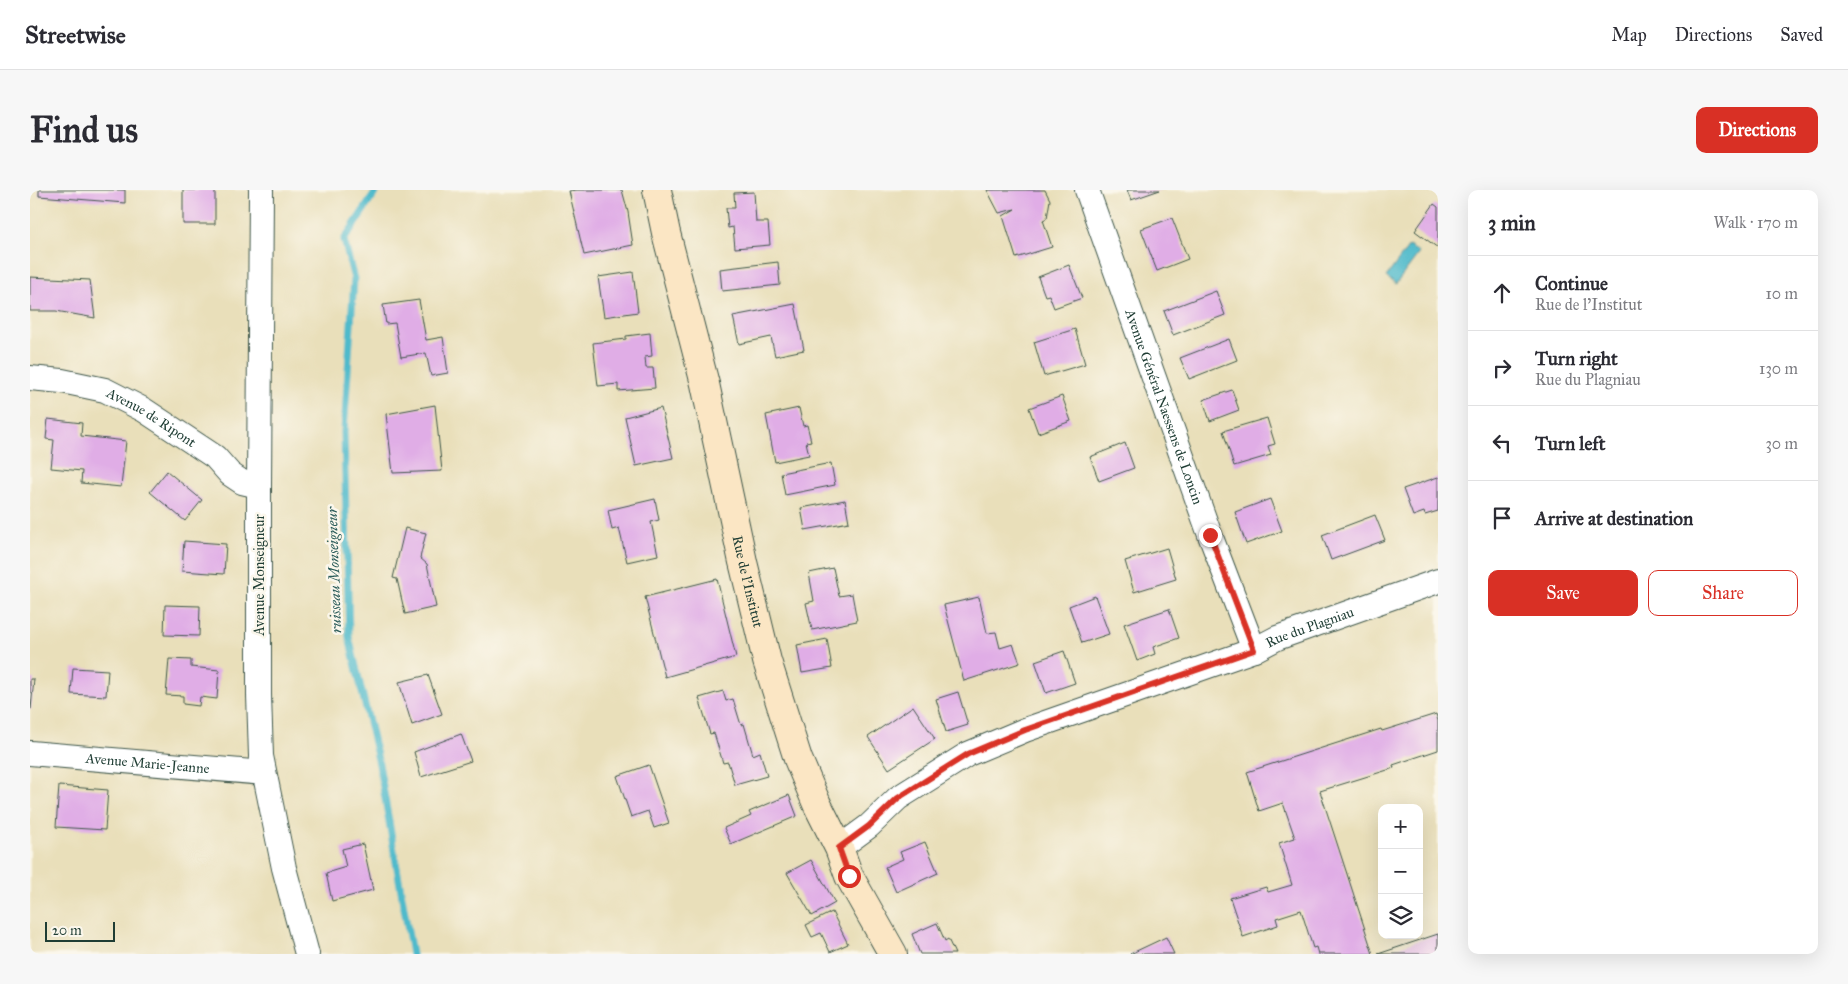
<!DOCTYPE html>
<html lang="en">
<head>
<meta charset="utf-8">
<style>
  body { margin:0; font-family:"IM FELL Great Primer",serif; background:#f7f7f7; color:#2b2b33 }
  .controls { position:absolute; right:15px; bottom:15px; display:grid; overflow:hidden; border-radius:10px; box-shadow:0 5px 20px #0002 }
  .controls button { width:45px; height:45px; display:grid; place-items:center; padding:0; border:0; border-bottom:1px solid #e1e1e2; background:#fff; color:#2b2b33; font:25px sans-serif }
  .scale { position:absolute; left:15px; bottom:12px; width:70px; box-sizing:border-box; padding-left:5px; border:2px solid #1f3d34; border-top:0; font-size:14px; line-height:18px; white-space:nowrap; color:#1f3d34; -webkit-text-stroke:4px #fbf7ec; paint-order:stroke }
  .stop { position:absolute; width:15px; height:15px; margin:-11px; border:4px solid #d93025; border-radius:50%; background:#fff }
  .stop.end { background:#d93025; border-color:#fff; box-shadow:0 1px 5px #0008 }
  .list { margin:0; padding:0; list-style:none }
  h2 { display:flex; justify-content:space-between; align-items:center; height:65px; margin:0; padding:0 20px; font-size:21px }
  h2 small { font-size:16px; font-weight:400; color:#7c7c81 }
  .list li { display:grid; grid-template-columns:32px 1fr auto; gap:15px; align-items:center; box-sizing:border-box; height:75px; padding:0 20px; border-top:1px solid #e1e1e2 }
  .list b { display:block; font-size:19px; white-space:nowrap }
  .list p { margin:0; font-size:16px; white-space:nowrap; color:#7c7c81 }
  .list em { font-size:16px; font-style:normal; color:#7c7c81 }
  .actions { display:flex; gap:10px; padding:15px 20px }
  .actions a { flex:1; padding:11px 0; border:1px solid #d93025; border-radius:10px; text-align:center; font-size:18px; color:#d93025 }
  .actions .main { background:#d93025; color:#fff }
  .icon { flex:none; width:28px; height:28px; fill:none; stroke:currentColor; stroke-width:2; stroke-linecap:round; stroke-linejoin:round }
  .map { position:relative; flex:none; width:1408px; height:764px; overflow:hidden; border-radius:10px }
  header { display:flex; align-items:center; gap:30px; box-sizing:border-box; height:70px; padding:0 25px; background:#fff; border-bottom:1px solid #e1e1e2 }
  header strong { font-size:24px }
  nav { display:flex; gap:28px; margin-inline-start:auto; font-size:18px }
  .intro { display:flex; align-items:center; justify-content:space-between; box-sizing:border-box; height:120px; padding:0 30px }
  h1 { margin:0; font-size:35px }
  .button { padding:12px 22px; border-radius:10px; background:#d93025; color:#fff; font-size:18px; font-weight:700 }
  main { display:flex; gap:30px; padding:0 30px }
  aside { flex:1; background:#fff; border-radius:10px; box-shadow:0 5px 20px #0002 }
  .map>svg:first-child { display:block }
  .water { fill:#4fbacb; stroke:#377c80 }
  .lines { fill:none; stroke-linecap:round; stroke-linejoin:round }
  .stream { stroke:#4fbacb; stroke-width:7 }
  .building { fill:#e0ade6 }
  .street-casing { stroke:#3d5548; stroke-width:26 }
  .secondary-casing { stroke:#3d5548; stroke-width:30 }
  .street { stroke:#fff; stroke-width:24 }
  .secondary { stroke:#fbe6c4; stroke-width:28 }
  .route { stroke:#d93025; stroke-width:6 }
  .labels { text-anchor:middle; stroke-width:5; stroke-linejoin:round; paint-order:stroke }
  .street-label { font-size:14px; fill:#1f3d34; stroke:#fbf7ec }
  .water-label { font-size:15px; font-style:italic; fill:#2b5c5a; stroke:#fbf7ec }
</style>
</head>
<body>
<header>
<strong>Streetwise</strong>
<nav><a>Map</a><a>Directions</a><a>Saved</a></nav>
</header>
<div class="intro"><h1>Find us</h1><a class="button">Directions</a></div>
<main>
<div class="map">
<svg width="1408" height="764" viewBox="0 0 1408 764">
  <rect width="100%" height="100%" fill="#fbf7ec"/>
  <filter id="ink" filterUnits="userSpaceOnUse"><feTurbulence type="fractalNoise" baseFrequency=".02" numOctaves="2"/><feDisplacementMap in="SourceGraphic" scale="10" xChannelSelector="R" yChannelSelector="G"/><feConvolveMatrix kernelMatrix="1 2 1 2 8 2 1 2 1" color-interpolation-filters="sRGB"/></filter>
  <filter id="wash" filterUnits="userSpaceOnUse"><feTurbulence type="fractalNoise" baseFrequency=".0096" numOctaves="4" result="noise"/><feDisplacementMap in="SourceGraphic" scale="20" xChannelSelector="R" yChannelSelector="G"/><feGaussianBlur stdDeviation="1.12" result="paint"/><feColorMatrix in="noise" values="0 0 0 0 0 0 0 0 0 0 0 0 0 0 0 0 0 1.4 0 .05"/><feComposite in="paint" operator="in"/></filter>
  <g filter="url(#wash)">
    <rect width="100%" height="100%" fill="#e9dfba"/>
    <path class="water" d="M 1379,56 L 1389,63 L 1366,94 L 1356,87 Z"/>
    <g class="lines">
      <path class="stream" d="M 347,0 L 314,50 L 324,89 L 314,242 L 319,447 L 349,574 L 382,764"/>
    </g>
    <g id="blocks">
      <path class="building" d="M 9,0 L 95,0 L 95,13 L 9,6 Z
        M 153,0 L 185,0 L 185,34 L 153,34 Z
        M 547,0 L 592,0 L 598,22 L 603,55 L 554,65 L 539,1 Z
        M 957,0 L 1015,0 L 1020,10 L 1017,28 L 1013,30 L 1022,57 L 986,68 L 973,26 L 985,19 L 969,23 Z
        M 1097,0 L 1130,0 L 1101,10 Z
        M 724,2 L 726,32 L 738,32 L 740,55 L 705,58 L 703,37 L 698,38 L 696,18 L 705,18 L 704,3 Z
        M 1404,14 L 1408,17 L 1408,58 L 1385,41 Z
        M 1142,28 L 1158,69 L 1127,81 L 1111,39 Z
        M 748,72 L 750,95 L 692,101 L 690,79 Z
        M 1039,75 L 1052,108 L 1024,118 L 1019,105 L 1015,106 L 1008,87 Z
        M 603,82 L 608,122 L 574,127 L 568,87 Z
        M 0,87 L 60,90 L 65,128 L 26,121 L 0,121 Z
        M 1186,101 L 1195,125 L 1143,145 L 1134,121 Z
        M 389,110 L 396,150 L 413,147 L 418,183 L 401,186 L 396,163 L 371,167 L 365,133 L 356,134 L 353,115 Z
        M 765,114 L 774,160 L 745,166 L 741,147 L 709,154 L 703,126 Z
        M 1045,139 L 1055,174 L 1014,186 L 1004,152 Z
        M 620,143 L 622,166 L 615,167 L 616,178 L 623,178 L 625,198 L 588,201 L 588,194 L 568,196 L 563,153 L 596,149 L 596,146 Z
        M 1199,149 L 1207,170 L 1159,189 L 1150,168 Z
        M 1202,200 L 1209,220 L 1180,231 L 1173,210 Z
        M 1032,206 L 1041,231 L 1008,243 L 999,218 Z
        M 405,215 L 412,281 L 363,283 L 356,224 Z
        M 631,218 L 643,268 L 606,276 L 595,227 Z
        M 769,218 L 773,236 L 777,235 L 781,251 L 776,252 L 779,265 L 745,272 L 736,225 Z
        M 1237,228 L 1245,254 L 1238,256 L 1241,265 L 1204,276 L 1193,241 Z
        M 18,229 L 52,233 L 51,246 L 96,251 L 91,297 L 51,293 L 52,281 L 21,278 L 24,250 L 16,249 Z
        M 1095,253 L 1104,278 L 1069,291 L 1060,267 Z
        M 801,273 L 805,295 L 755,305 L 751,283 Z
        M 137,281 L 172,310 L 155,331 L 120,302 Z
        M 1408,287 L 1408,321 L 1395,325 L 1394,322 L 1383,326 L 1373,299 Z
        M 625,309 L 629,330 L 621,332 L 628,365 L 597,372 L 589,338 L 582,340 L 578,320 Z
        M 1240,309 L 1252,341 L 1216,354 L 1205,322 Z
        M 815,310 L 819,332 L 775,340 L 771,318 Z
        M 1345,325 L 1355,350 L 1301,370 L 1292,345 Z
        M 375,338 L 396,343 L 390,368 L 397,374 L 406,417 L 375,424 L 367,389 L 363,388 Z
        M 154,351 L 196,354 L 194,384 L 152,381 Z
        M 1137,358 L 1146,389 L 1104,402 L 1095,371 Z
        M 803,378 L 809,406 L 822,404 L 827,431 L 782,440 L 776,413 L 784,411 L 779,383 Z
        M 687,389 L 706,467 L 635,487 L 615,407 Z
        M 1065,406 L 1079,444 L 1052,453 L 1039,416 Z
        M 949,407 L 957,443 L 966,442 L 970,458 L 983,454 L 990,473 L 934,491 L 914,415 Z
        M 135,415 L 170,416 L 169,446 L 134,445 Z
        M 1139,419 L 1149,448 L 1123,457 L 1125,464 L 1107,471 L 1094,434 Z
        M 797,449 L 802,478 L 772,483 L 767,455 Z
        M 1034,461 L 1045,493 L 1016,503 L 1005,471 Z
        M 139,469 L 161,470 L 161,477 L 189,480 L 187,509 L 170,507 L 169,516 L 153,514 L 153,506 L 136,505 Z
        M 43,478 L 78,480 L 76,506 L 41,504 Z
        M 398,485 L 412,524 L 382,535 L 369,492 Z
        M 0,489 L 4,489 L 1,519 L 0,519 Z
        M 693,501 L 696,511 L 703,509 L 711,535 L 714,534 L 723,565 L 730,562 L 737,586 L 705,595 L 698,572 L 693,573 L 684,543 L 680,544 L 669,508 Z
        M 928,502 L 938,535 L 916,542 L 906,509 Z
        M 883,516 L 905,549 L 859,579 L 838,547 Z
        M 1406,524 L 1408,531 L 1408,560 L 1363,575 L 1364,578 L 1290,601 L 1343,764 L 1288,764 L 1286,757 L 1283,758 L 1271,720 L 1246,728 L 1248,735 L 1213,747 L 1200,708 L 1236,697 L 1238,702 L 1262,695 L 1249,653 L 1265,648 L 1253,613 L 1229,621 L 1217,582 L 1351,539 L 1352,541 Z
        M 431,544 L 441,571 L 391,587 L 384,562 Z
        M 619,575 L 639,633 L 624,638 L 618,621 L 601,627 L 587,586 Z
        M 29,596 L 78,600 L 75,640 L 26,637 Z
        M 759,605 L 767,626 L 701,654 L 694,638 L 721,626 L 719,622 Z
        M 895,652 L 908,683 L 866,702 L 855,677 L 873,669 L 870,662 Z
        M 333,654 L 343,700 L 302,711 L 296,683 L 316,677 L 312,659 Z
        M 781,670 L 805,713 L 782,726 L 757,683 Z
        M 802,722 L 818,754 L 800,762 L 791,743 L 782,747 L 776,735 Z
        M 907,733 L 915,751 L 918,749 L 925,764 L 890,764 L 882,744 Z
        M 1408,744 L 1408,764 L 1348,764 Z
        M 1136,747 L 1144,764 L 1100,764 Z"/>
    </g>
  </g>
  <g filter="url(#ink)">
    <use href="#blocks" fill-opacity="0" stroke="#3d5548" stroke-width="1"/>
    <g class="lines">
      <g class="street-casing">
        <g id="street">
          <path d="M 231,0 L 229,296 L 229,505 L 231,566 L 254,678 L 277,764"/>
          <path id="s1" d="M 1057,0 L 1180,345 L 1224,460"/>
          <path id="s2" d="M 0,188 L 32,191 L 75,200 L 114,220 L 185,267 L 200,284 L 212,292 L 229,296"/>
          <path id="s3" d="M 0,563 L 234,583"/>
          <path id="s4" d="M 809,658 L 839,636 L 868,608 L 938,564 L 995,540 L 1224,460 L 1247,448 L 1408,391"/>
        </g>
      </g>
      <g class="secondary-casing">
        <g id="secondary">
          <path id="s5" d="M 627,0 L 636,43 L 675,194 L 713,372 L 737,471 L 768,569 L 787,614 L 809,658 L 819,686 L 863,764"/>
        </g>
      </g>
      <use href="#street" class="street"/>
      <use href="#secondary" class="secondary"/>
    </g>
  </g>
  <g class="lines" filter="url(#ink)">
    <path class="route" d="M 819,686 L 809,658 L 839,636 L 868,608 L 938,564 L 995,540 L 1224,460 L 1180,345"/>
  </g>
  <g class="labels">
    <g class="street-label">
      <text dy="5" stroke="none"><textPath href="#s1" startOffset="230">Avenue Général Naessens de Loncin</textPath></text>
      <text dy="5" stroke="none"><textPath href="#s2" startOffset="130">Avenue de Ripont</textPath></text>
      <text transform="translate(229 385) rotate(-90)" y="5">Avenue Monseigneur</text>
      <text dy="5" stroke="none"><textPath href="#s5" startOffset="402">Rue de l'Institut</textPath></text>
      <text dy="5" stroke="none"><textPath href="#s4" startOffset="525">Rue du Plagniau</textPath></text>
      <text dy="5" stroke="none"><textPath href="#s3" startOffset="118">Avenue Marie-Jeanne</textPath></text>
    </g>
    <g class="water-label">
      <text transform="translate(304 380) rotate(-92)" y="5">ruisseau Monseigneur</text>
    </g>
  </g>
</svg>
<div class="controls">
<button>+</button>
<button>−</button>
<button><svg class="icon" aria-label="layers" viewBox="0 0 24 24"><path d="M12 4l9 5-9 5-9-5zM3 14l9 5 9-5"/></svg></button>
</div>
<div class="scale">20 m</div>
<div class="stop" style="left:819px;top:686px"></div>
<div class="stop end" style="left:1180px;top:345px"></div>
</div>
<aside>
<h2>3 min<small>Walk · 170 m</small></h2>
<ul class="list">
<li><svg class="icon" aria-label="ahead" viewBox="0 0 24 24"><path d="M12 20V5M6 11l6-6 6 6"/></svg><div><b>Continue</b><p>Rue de l'Institut</p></div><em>10 m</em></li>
<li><svg class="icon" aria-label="right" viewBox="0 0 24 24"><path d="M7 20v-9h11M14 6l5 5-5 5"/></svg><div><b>Turn right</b><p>Rue du Plagniau</p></div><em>130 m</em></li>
<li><svg class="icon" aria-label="left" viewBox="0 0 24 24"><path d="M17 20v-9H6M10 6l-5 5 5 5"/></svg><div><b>Turn left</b></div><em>30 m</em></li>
<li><svg class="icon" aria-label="arrive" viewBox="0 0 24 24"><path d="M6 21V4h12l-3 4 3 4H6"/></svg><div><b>Arrive at destination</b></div></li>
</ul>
<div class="actions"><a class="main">Save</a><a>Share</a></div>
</aside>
</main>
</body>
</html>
